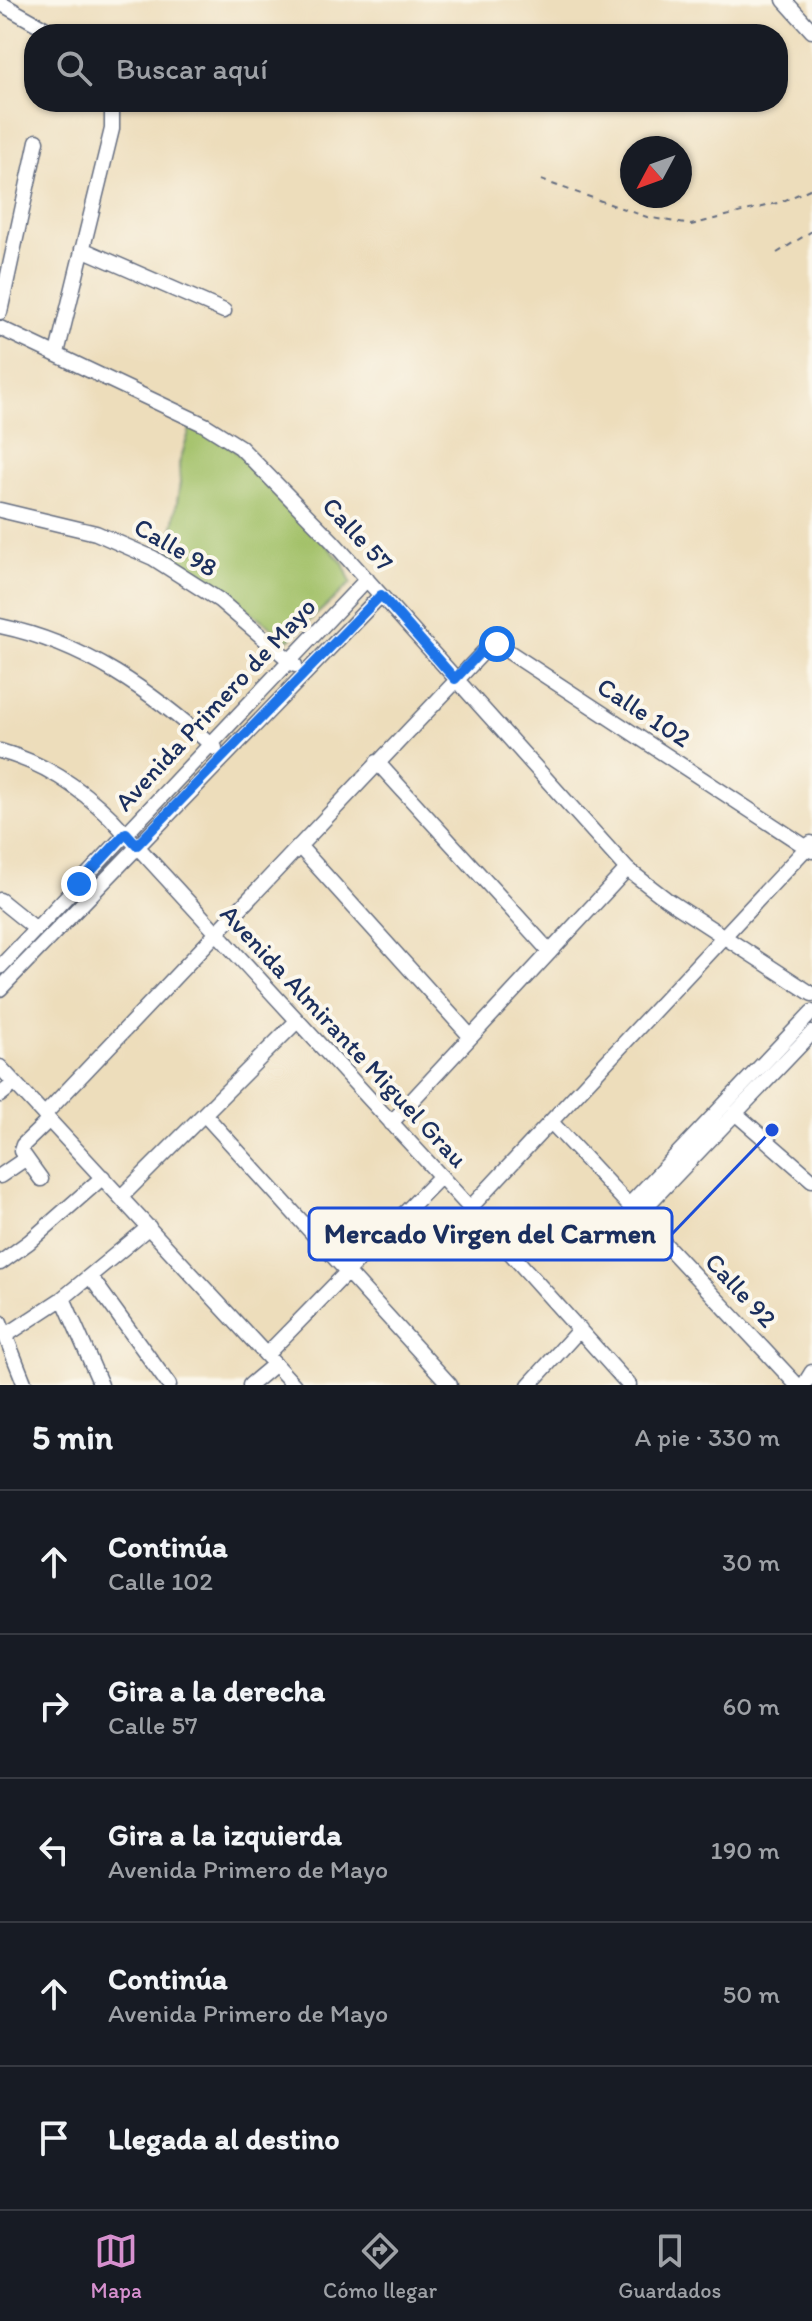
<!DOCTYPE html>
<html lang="es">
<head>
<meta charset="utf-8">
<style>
  body { margin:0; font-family:Itim,sans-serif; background:#20242c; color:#f1f3f6 }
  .compass { position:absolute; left:620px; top:136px; width:72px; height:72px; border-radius:50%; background:#171b24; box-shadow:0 2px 6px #0004; rotate:229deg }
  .stop { position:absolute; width:24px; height:24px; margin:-18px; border:6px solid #1a73e8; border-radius:50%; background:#fff }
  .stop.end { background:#1a73e8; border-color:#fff; box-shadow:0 2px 8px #0008 }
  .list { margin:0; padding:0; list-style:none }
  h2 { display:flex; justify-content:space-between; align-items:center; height:104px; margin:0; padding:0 32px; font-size:34px }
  h2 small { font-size:26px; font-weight:400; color:#9ea1a6 }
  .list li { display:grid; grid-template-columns:52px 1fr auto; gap:24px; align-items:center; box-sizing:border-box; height:144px; padding:0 32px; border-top:2px solid #363941 }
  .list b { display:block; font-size:30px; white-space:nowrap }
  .list p { margin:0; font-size:26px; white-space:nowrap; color:#9ea1a6 }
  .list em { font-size:26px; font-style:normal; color:#9ea1a6 }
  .icon { flex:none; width:44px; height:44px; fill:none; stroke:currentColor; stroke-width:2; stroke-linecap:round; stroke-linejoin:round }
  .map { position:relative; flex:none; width:812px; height:1385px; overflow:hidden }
  .search { position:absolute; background:#171b24; box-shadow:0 2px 6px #0004; left:24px; right:24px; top:24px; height:88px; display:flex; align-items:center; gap:20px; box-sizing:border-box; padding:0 28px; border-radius:32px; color:#9ea1a6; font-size:30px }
  .sheet { height:824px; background:#171b24 }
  nav { display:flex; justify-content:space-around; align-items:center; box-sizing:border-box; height:112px; border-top:2px solid #363941; background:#171b24; font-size:22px; color:#9ea1a6 }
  nav a { display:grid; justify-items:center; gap:4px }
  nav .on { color:#d690ce }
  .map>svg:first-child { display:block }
  .green { fill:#a3c169; stroke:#5f7864; stroke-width:2 }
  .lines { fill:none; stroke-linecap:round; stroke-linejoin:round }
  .minor-casing { stroke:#646c7f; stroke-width:17 }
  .path { stroke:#646c7f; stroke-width:2; stroke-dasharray:6 6; stroke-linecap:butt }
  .minor { stroke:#fff; stroke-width:14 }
  .route { stroke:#1a73e8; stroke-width:10 }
  .labels { text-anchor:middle; stroke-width:8; stroke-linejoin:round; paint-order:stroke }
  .street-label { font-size:26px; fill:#1b2f5e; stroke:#fbf7ec }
  .leader { fill:none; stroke:#1d4ed8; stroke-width:3 }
  .callout-dot { fill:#1d4ed8; stroke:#fbf7ec; stroke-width:3 }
  .callout { fill:#fbf7ec; stroke:#1d4ed8; stroke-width:3 }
  .callout-label { font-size:28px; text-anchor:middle; font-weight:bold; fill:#1b2f5e }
</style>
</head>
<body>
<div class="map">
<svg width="812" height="1385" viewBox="0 0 812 1385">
  <rect width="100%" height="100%" fill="#fbf7ec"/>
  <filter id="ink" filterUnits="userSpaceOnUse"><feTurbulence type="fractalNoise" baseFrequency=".0125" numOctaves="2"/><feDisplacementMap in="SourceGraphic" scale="16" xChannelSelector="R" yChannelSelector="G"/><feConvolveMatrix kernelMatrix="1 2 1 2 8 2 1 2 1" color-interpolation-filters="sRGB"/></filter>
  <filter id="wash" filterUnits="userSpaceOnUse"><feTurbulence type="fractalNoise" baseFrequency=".006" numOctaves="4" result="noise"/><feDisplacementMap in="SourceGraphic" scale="32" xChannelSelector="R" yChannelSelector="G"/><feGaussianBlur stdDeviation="1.8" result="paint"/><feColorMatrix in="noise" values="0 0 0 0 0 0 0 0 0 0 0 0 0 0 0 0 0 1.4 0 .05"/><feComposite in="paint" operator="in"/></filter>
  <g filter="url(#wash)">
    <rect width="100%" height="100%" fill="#edddbb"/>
    <path class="green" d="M 191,426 C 232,431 313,531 343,563 L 351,583 L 289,640 L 169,552 L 180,483 L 179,464 Z"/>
  </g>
  <g filter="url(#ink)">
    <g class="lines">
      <g class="minor-casing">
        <path id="minor" d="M 784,0 L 812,31
          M 0,3 L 55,34
          M 82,249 L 224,311
          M 0,312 L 37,141
          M 0,328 L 205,425 L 240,447 L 333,542 L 627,869 L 666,899 L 812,994
          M 57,353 L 112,129 L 112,102
          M 0,510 L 96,533 L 153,558 L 219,600 L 295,665
          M 0,626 C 86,644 151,691 215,748
          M 0,751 C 44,763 78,786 111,818 L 470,1208 L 629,1385
          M 377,762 L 550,952
          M 299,846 L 471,1037
          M 0,900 L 36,929
          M 0,967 L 367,579
          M 0,989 L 381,595
          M 0,1067 L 294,1385
          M 0,1095 L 15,1083
          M 735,1113 L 812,1180
          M 204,1114 L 450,1385
          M 44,1115 L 492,643 L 497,644 L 812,851
          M 551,1122 L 797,1385
          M 391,1123 L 627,869
          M 0,1176 L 25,1159
          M 41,1179 L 21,1151 L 23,1145 L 49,1120
          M 122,1196 L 297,1021
          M 629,1205 L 812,1012
          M 470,1208 L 811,843
          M 638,1215 L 812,1033
          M 0,1263 L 29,1242 L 103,1177
          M 90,1276 L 169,1385
          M 63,1298 L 101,1385
          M 0,1322 L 25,1385
          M 5,1336 L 63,1298 L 149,1227
          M 266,1355 L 441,1176
          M 250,1385 L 275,1364
          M 529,1385 L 580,1329
          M 804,1385 L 812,1372"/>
      </g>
      <path class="path" d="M 541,180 L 647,217 L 691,225 L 781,202 L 812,188
        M 777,253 L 812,231"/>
      <use href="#minor" class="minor"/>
    </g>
  </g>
  <g class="lines" filter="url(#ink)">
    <path class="route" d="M 79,884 L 126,833 L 137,845 L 381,595 L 455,679 L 487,645 L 497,644"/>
  </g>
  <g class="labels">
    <g class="street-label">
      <text transform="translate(358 534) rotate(47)" y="9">Calle 57</text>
      <text transform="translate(176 547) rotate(30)" y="9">Calle 98</text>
      <text transform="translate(215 704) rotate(-47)" y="9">Avenida Primero de Mayo</text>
      <text transform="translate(644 712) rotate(33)" y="9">Calle 102</text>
      <text transform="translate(344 1036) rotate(47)" y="9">Avenida Almirante Miguel Grau</text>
      <text transform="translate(741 1290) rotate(47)" y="9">Calle 92</text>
    </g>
  </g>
  <path class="leader" d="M772 1130L672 1234"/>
  <circle class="callout-dot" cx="772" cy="1130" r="8"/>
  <rect class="callout" x="309" y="1208" width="363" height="52" rx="8"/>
  <g class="callout-label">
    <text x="490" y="1243">Mercado Virgen del Carmen</text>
  </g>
</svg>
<svg class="compass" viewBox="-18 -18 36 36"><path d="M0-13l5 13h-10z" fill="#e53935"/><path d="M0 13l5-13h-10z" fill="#9ea1a6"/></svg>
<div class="stop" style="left:497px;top:644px"></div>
<div class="stop end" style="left:79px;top:884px"></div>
<div class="search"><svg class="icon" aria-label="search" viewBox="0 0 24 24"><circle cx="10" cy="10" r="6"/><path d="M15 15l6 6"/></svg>Buscar aquí</div>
</div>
<section class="sheet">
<h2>5 min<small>A pie · 330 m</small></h2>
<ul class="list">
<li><svg class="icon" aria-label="ahead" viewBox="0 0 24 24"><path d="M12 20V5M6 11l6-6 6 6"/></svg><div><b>Continúa</b><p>Calle 102</p></div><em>30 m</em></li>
<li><svg class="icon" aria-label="right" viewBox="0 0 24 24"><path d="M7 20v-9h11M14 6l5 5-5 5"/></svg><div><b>Gira a la derecha</b><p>Calle 57</p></div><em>60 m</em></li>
<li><svg class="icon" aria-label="left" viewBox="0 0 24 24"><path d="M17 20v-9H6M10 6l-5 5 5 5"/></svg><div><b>Gira a la izquierda</b><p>Avenida Primero de Mayo</p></div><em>190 m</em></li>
<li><svg class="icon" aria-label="ahead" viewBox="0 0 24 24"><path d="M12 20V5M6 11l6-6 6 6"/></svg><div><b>Continúa</b><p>Avenida Primero de Mayo</p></div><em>50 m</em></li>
<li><svg class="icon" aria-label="arrive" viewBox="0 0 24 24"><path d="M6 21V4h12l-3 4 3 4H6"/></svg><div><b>Llegada al destino</b></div></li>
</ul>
</section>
<nav>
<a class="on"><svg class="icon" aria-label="map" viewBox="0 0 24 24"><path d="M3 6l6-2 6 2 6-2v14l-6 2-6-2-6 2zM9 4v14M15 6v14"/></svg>Mapa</a>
<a><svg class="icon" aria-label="directions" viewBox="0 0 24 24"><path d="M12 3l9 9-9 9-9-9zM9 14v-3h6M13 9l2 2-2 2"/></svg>Cómo llegar</a>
<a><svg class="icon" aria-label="saved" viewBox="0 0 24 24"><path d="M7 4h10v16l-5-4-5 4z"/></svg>Guardados</a>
</nav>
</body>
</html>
